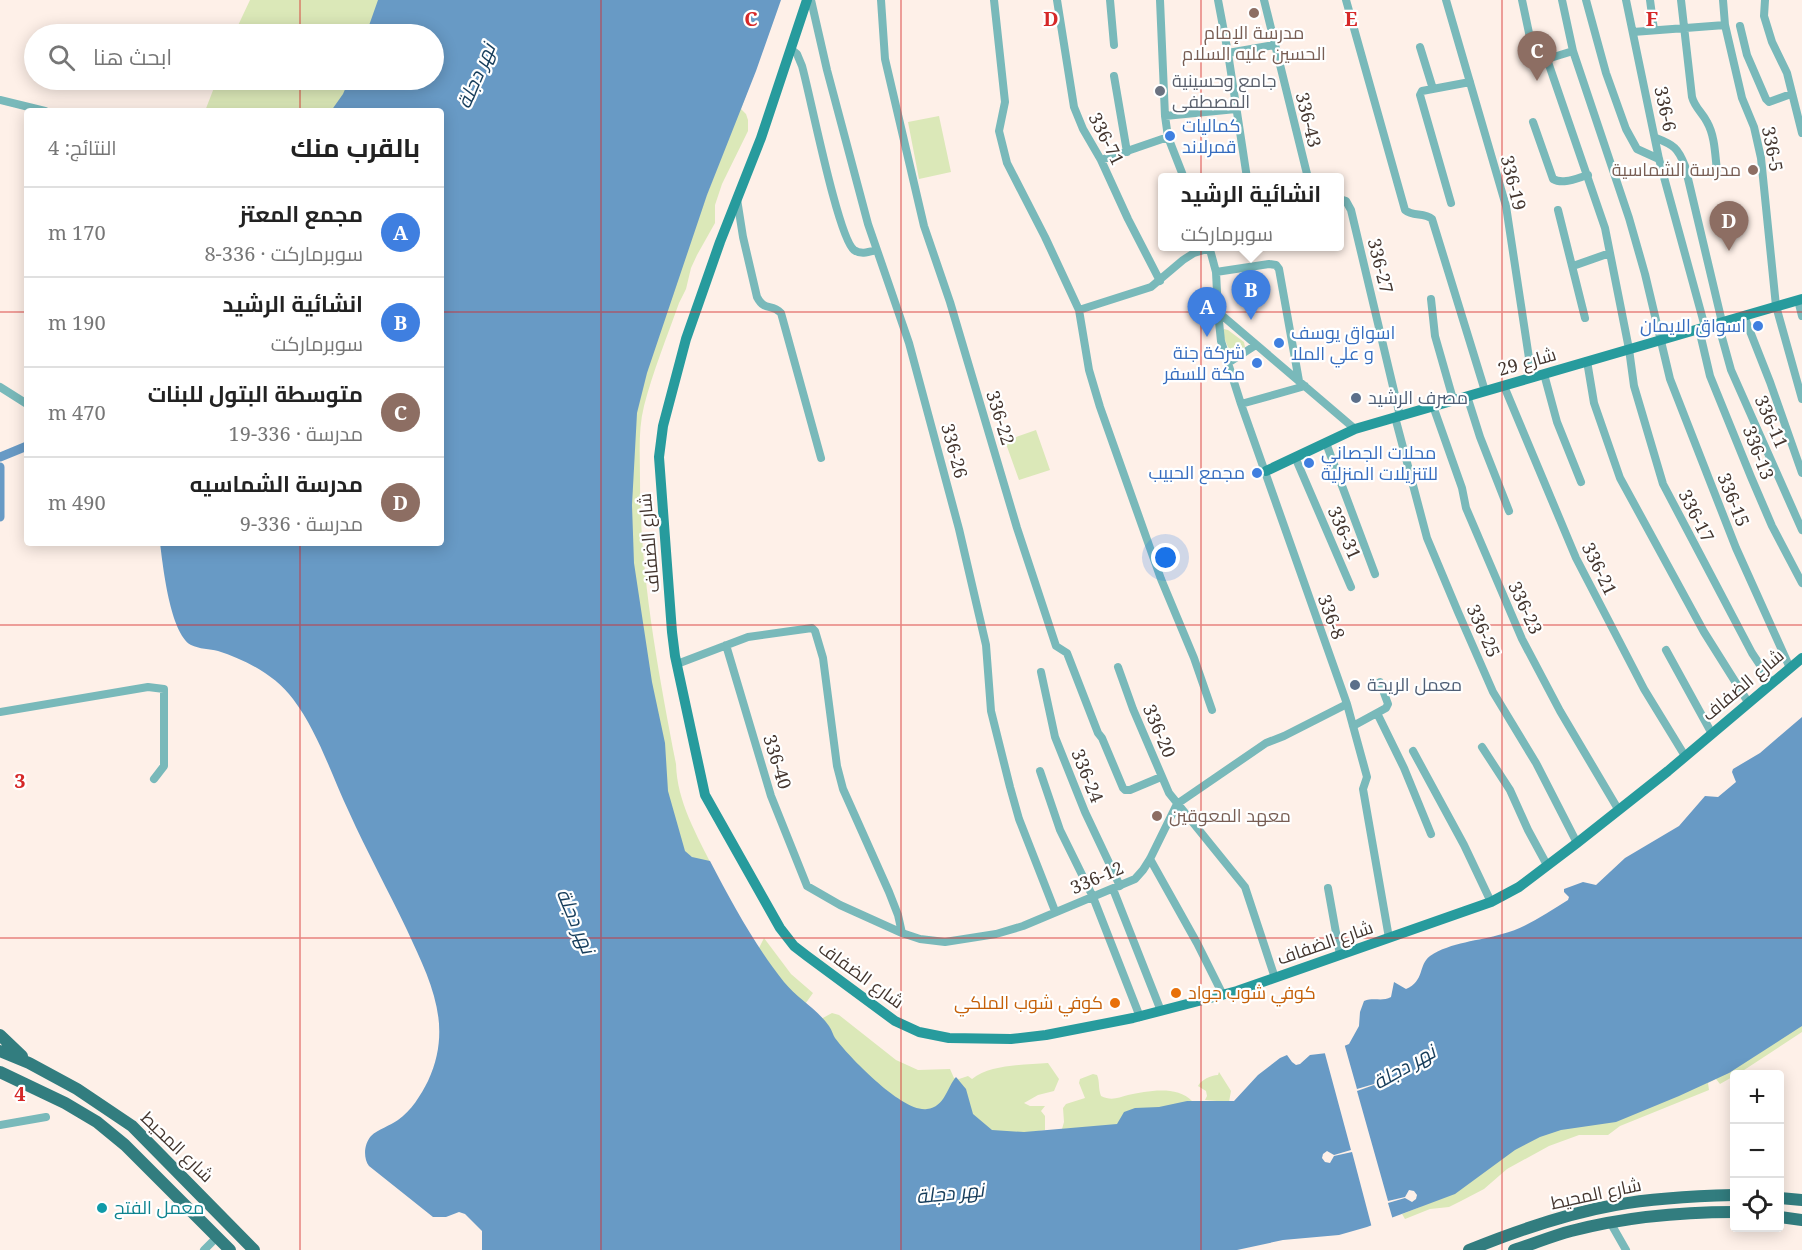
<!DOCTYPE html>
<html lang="ar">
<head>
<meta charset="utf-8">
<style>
  body { margin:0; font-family:"Noto Serif",Cairo,serif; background:#f2f2f2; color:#222; direction:rtl }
  .controls { position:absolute; right:18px; bottom:18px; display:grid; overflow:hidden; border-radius:6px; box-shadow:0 3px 15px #0003 }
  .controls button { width:54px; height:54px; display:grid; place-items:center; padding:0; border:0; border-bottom:2px solid #e0e0e0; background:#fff; color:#222; font:30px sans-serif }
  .you { position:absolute; left:1166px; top:558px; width:21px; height:21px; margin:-15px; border:4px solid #fff; border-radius:50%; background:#1a73e8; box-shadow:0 0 0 9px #1a73e833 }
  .badge { display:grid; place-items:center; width:39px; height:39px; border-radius:50%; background:#0b8043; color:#fff; font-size:20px; font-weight:700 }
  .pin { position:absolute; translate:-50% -50px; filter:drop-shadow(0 2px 3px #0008) }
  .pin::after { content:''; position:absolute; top:32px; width:21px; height:18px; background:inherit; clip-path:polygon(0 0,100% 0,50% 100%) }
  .popup { position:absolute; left:1158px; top:173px; width:186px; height:78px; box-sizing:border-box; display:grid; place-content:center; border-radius:6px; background:#fff; filter:drop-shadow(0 2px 4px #0005); font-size:20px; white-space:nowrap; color:#767676 }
  .popup b { font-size:22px; color:#222 }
  .popup::after { content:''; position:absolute; left:50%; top:100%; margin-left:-12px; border:12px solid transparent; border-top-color:#fff }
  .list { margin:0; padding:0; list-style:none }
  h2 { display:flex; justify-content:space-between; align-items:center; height:78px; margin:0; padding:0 24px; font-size:26px }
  h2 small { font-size:20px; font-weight:400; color:#767676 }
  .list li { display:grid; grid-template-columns:39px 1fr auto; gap:18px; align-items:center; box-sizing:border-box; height:90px; padding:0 24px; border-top:2px solid #e0e0e0 }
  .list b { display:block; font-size:22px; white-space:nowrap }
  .list p { margin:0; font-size:20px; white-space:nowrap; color:#767676 }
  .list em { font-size:20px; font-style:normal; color:#767676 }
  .icon { flex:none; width:33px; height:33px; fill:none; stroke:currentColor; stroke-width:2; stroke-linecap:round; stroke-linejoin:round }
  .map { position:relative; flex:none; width:1802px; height:1250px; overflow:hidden; direction:ltr }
  .search { position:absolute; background:#fff; box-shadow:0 3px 15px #0003; left:24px; top:24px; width:420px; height:66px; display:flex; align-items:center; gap:15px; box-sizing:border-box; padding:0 21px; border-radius:33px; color:#767676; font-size:22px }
  .panel { position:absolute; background:#fff; box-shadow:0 3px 15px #0003; left:24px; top:108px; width:420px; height:438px; border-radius:6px; direction:rtl }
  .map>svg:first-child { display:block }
  .green { fill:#dbe8b8 }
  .water { fill:#689ac5 }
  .pier { fill:#fef0e8 }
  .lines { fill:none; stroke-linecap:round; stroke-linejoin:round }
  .canal { stroke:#689ac5; stroke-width:9 }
  .street { stroke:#79b9ba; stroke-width:8 }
  .secondary { stroke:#279b9d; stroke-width:10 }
  .primary { stroke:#327d7f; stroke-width:12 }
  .grid { fill:none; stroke:#d62828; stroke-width:1.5; stroke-opacity:0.55 }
  .education-dot { fill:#8d6e63; stroke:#fff; stroke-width:2 }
  .worship-dot { fill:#6b7280; stroke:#fff; stroke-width:2 }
  .shop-dot { fill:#3f7fe0; stroke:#fff; stroke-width:2 }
  .service-dot { fill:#5c6f8a; stroke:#fff; stroke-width:2 }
  .food-dot { fill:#e8710a; stroke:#fff; stroke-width:2 }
  .culture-dot { fill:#0f9aa8; stroke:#fff; stroke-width:2 }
  .labels { text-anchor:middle; stroke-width:4.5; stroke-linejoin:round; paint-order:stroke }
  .education-label { font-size:18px; fill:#785e54; stroke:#fff }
  .worship-label { font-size:18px; fill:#5b616d; stroke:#fff; text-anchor:start }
  .street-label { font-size:18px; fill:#44362f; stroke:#fff }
  .shop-label { font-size:18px; fill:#366cbe; stroke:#fff; text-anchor:start }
  .service-label { font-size:18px; fill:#4e5e75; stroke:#fff; text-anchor:start }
  .food-label { font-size:18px; fill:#c56008; stroke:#fff; text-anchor:start }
  .culture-label { font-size:18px; fill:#0d838f; stroke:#fff; text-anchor:start }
  .water-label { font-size:20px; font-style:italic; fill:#163d5b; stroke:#fff }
  .grid-label { font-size:20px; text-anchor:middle; font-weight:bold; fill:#d62828; stroke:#fff; stroke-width:4.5; stroke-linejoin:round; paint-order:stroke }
</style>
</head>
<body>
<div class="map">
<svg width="1802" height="1250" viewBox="0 0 1802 1250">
  <rect width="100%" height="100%" fill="#fef0e8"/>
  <path class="green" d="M 250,0 L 385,0 L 374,34 L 234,34 Z
    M 781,0 L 741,109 L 746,114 L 748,120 L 748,131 L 722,184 L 715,205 L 715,223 L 697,255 L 691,268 L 686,289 L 679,303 C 667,337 653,371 644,406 C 638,430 640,455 640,479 C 640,576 658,670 676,764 C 677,802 697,835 713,868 C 727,895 742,923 759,948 L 764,938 L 791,974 L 813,993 L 803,1007 L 791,1016 L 692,857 L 686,854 L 681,855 L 632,644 L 628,415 L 634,386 Z
    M 217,80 L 357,80 L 336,111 L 205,111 Z
    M 939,116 L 951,172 L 919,179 L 908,122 Z
    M 1224,329 L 1228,330 L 1244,342 L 1245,347 L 1231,354 L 1222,333 Z
    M 1036,430 L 1050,470 L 1019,480 L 1005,441 Z
    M 832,1013 L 839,1015 L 896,1060 L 918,1070 L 950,1069 L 954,1078 L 959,1079 L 968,1076 L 972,1079 C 991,1064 1024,1065 1048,1063 L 1059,1079 L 1054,1091 L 1038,1095 L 1024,1103 L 1030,1106 L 1045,1106 L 1041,1111 L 1045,1116 L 1045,1130 L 1032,1132 L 1027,1139 L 919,1122 L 822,1034 L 821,1019 Z
    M 1802,1014 L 1802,1032 L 1738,1074 L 1734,1074 L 1734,1076 L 1720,1084 L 1716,1079 L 1708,1083 L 1709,1090 L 1620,1126 L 1608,1135 L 1579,1135 L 1549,1146 L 1507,1169 L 1484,1189 L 1461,1201 L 1449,1207 L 1430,1209 L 1405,1219 L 1402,1214 L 1420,1207 L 1506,1150 Z
    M 1219,1072 L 1231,1091 L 1229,1102 L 1205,1100 L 1207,1096 L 1206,1091 L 1198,1086 C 1201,1080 1211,1075 1218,1075 Z
    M 1093,1074 L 1097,1075 C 1100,1082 1098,1088 1101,1096 C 1111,1101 1118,1098 1128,1095 C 1147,1091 1177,1085 1192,1101 L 1187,1101 L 1153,1125 L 1062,1129 L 1064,1122 L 1063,1108 L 1066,1104 L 1085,1098 L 1079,1083 L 1080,1079 Z"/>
  <path class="water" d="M 378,0 L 781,0 L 756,71 L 707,195 L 647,373 L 637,413 L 632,505 L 634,563 L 652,682 L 665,743 L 668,791 L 685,851 L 692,857 L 710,861 C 732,903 754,944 784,982 C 797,998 817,1009 829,1026 C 832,1030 833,1035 835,1038 C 849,1057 903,1113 927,1109 C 945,1107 947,1087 956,1077 L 966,1089 L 973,1114 L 992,1130 L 1024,1132 L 1117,1124 L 1124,1112 L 1135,1108 L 1159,1107 L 1187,1101 L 1234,1101 L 1258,1075 L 1280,1058 L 1287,1055 L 1292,1062 L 1296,1065 L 1300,1064 L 1310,1055 L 1327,1053 L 1349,1044 L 1359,1026 L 1360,1012 L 1364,1001 C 1374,997 1382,1002 1391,997 L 1394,982 L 1406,989 C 1425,981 1418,965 1430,956 C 1451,942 1479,941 1502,934 C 1526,928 1547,913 1568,900 L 1569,897 L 1564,892 L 1564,889 L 1583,882 L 1596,885 L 1625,858 L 1679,826 L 1705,796 L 1718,797 L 1736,782 L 1732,772 L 1733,769 L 1760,753 L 1802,717 L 1802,1026 L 1729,1073 L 1679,1096 L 1616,1122 L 1561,1130 L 1540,1137 L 1515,1150 L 1455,1194 L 1367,1227 L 1339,1235 L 1283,1240 L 1237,1250 L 482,1250 L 482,1231 L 465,1214 L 459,1212 L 446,1217 L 433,1217 L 369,1166 C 363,1158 364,1144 371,1136 C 378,1129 390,1126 398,1120 C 411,1111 421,1095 428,1081 C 454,1025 430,980 407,930 C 388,890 367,852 349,812 C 331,774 318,732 293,699 C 275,675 246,660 218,651 C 210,649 199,649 191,645 C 170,633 163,566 160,543 L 441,543 L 441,111 L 331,111 L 343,94 L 349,80 L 434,80 L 434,34 L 366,34 Z"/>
  <path class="pier" d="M 1344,1043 L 1357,1089 L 1374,1084 L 1378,1078 L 1383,1078 L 1386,1082 L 1383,1088 L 1378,1089 L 1374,1085 L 1357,1091 L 1388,1201 L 1405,1197 L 1409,1190 L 1414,1191 L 1417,1195 L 1416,1199 L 1412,1202 L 1405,1198 L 1388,1203 L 1393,1220 L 1372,1228 L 1352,1152 L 1334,1156 L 1330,1163 L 1325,1162 L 1322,1158 L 1323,1154 L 1327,1151 L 1334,1155 L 1351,1150 L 1324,1050 Z"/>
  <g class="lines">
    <path class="canal" d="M 0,457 L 27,446
      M 0,467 L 0,517"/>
    <path class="street" d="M 811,0 L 827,70 L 868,224 L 909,343 L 959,529 L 986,645 L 991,711 L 1010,787 L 1019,819 L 1055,911
      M 881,0 L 885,59 L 924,226 L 950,302 L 1017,528 L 1056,646 L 1067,653 L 1098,733 L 1102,738 L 1123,788 L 1125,790 L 1130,790 L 1161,777
      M 994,0 L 1005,102 L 999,131 L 1007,163 L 1045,237 L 1079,310 L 1089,370 L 1100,407 L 1161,579 L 1194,658 L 1212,710
      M 1057,0 L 1074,107 L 1083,129 L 1101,160 L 1128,219 L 1160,281
      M 1110,0 L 1114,45
      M 1160,0 L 1165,116 L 1168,137 L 1184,178
      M 1218,0 L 1228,53 L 1247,178
      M 1264,0 L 1308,178
      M 1346,0 L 1405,210 C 1413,217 1424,212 1432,219 L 1485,391
      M 1446,0 L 1506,206 L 1532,378
      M 1522,0 L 1532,47 L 1535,51 L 1547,59 L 1605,228 L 1629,349 L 1634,386 L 1663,484 L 1752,653 L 1772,683
      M 1562,0 L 1573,51 L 1629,218 L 1645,274 L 1670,379 L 1736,548 L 1790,668
      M 1586,0 L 1606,73 L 1626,129 L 1637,149 L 1659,159
      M 1626,0 L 1659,159 L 1705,327
      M 1650,0 L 1654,30
      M 1681,0 L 1692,97 C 1695,108 1702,112 1707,122 C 1715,136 1715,154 1717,171
      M 1723,0 L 1725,25 L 1742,98 L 1754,127 L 1761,158 L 1776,306 L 1802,399
      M 1765,0 L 1764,16 L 1772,42 L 1787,73 L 1802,133
      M 1740,26 L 1747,55 L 1766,99 L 1769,102 L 1791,94
      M 1633,32 L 1725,25
      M 1420,47 L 1433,89
      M 791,49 L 797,54 L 802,66 C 810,94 838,238 854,250 C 861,255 869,252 877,250
      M 1228,53 L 1274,45
      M 1547,59 L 1573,51
      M 1114,76 L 1127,152
      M 0,100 L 45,111
      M 1165,116 L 1236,109
      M 1533,122 L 1553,179 C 1563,185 1577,178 1588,175
      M 1656,138 C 1674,145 1678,148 1685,166 L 1722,322
      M 1101,160 L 1168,137
      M 737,199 L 743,237 L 757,297 C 765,312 771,303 781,313 L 821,458
      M 1340,199 L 1346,201 L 1351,210 L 1400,416
      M 1451,203 L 1420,95 L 1422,91 L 1470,82
      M 1558,210 L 1585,318
      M 1209,246 L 1216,272 L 1218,312 L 1355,429
      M 1573,266 L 1610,253
      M 1216,272 L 1269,264 L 1276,265 L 1279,269 L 1299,381
      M 1431,299 L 1435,336 L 1453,399
      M 1798,300 L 1802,316
      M 1079,310 L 1151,287 L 1183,260 L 1194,253 L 1210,248
      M 1218,312 L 1221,341 L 1241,404 L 1347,704 L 1367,777 L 1363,789 L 1389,938
      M 1744,316 L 1770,382 L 1802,473
      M 1718,323 L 1731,370 L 1802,530
      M 1699,329 L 1710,376 L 1751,477 L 1772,526 L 1802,583
      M 1587,361 L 1594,403 L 1620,478 L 1704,632 L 1748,702
      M 1228,363 L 1256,345
      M 1544,374 L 1557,422 L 1581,482
      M 1504,386 L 1576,558 L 1644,689 L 1685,756
      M 0,387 L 27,404
      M 1467,396 L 1480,437 L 1509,511
      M 1241,404 L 1305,386
      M 1433,406 L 1462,488 L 1466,508 L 1522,639 L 1560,711 L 1618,809
      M 1395,417 L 1427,538 L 1458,612 L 1493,692 L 1536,763 L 1577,843
      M 1326,443 L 1375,574
      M 1295,457 L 1351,587
      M 726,645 L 771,796 L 807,886 L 840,905 L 902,933 L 920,939 L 945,942 L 996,934 L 1023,926 L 1135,879 L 1143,870 L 1150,859 L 1177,804 L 1266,743 L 1284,736 L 1347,704
      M 1666,650 L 1711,732
      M 677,664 L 748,637 L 812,628 L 815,631 L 823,658 L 837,766 L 843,789 L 889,892 L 898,915 L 902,933
      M 1118,667 L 1133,709 L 1169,793 L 1245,887 L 1275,978
      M 1041,672 L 1055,737 L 1085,812 L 1120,886
      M 0,712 L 148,687 L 164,689 L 164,766 L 154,779
      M 1377,713 L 1404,768 L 1431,834
      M 1353,726 L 1386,708 L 1388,704 L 1380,682
      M 1482,747 L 1510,790 L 1528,830 L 1547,865
      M 1413,751 L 1464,845 L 1491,902
      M 1040,771 L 1060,830 L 1093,897 L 1140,1017
      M 1150,859 L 1197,943 L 1223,995
      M 1328,888 L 1340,955
      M 1113,889 L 1161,1011
      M 0,1125 L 46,1117
      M 1610,1222 L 1626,1250
      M 204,1250 L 217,1237"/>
    <path class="secondary" d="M 807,0 L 761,138 L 720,242 L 686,339 L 663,426 L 659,457 L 672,632 L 675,656 L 705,795 L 780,928 L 794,946 L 807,956 L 895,1021 L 919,1032 L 949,1038 L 1011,1039 L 1046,1035 L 1133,1018 L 1237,991 L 1491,902 L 1519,887 L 1577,843 L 1668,771 L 1802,658
      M 1266,471 L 1355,429 L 1802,299"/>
    <path class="primary" d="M 0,1035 L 22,1056
      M 0,1051 L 29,1063 L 77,1089 L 132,1126 L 254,1250
      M 0,1072 L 65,1103 L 97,1122 L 125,1145 L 230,1250
      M 1780,1198 L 1802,1200
      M 1780,1217 L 1802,1220
      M 1469,1250 C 1516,1231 1564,1214 1615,1205 C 1654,1198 1694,1196 1734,1195
      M 1514,1250 C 1533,1244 1552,1236 1571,1231 C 1625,1217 1679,1212 1734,1212"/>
  </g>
  <path class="grid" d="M 300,0 L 300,34M 601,0 L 601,1250M 901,0 L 901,1250M 1201,0 L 1201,1250M 1502,0 L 1502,1250M 300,80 L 300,111M 0,312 L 27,312M 441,312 L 1802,312M 300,543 L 300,1250M 0,625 L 1802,625M 0,938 L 1802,938"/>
  <g class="education-dot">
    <circle cx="1254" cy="13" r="6"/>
    <circle cx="1753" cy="170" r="6"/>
    <circle cx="1157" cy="816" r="6"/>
  </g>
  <circle class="worship-dot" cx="1160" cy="91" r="6"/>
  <g class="shop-dot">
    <circle cx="1170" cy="136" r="6"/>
    <circle cx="1758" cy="326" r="6"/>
    <circle cx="1279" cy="343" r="6"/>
    <circle cx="1257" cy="363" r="6"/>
    <circle cx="1309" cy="463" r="6"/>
    <circle cx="1257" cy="473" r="6"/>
  </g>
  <g class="service-dot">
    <circle cx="1356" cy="398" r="6"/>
    <circle cx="1355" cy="685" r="6"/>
  </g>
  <g class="food-dot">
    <circle cx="1176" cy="993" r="6"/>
    <circle cx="1115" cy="1003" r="6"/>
  </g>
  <circle class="culture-dot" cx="102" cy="1208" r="6"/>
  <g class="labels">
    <g class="education-label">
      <text x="1254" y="39">مدرسة الإمام<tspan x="1254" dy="21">الحسين عليه السلام</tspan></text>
      <text x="1741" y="176" text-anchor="end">مدرسة الشماسية</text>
      <text x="1169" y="822" text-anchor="start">معهد المعوقين</text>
    </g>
    <g class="worship-label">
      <text x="1172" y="87">جامع وحسينية<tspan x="1172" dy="21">المصطفى</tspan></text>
    </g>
    <g class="street-label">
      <text transform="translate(1665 109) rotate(78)" y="6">336-6</text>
      <text transform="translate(1308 120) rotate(76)" y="6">336-43</text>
      <text transform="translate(1106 139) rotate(63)" y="6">336-71</text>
      <text transform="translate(1772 149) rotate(79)" y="6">336-5</text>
      <text transform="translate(1513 183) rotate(76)" y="6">336-19</text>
      <text transform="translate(1380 266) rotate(76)" y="6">336-27</text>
      <text transform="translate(1527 362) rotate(-16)" y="6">شارع 29</text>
      <text transform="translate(1000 418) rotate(73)" y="6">336-22</text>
      <text transform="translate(1771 422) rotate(66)" y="6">336-11</text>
      <text transform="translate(954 451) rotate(75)" y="6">336-26</text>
      <text transform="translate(1758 453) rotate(69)" y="6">336-13</text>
      <text transform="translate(1733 500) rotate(68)" y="6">336-15</text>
      <text transform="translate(1696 516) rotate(63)" y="6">336-17</text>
      <text transform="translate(1344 533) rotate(66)" y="6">336-31</text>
      <text transform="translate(649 543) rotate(-95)" y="6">شارع الضفاف</text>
      <text transform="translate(1599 569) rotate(64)" y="6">336-21</text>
      <text transform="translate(1525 608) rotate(65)" y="6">336-23</text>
      <text transform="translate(1331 617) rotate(70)" y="6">336-8</text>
      <text transform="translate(1483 631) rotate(66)" y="6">336-25</text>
      <text transform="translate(1743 685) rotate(-40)" y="6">شارع الضفاف</text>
      <text transform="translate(1159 731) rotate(67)" y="6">336-20</text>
      <text transform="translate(777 762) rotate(73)" y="6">336-40</text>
      <text transform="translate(1087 776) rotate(68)" y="6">336-24</text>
      <text transform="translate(1097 878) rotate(-23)" y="6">336-12</text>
      <text transform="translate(1325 943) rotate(-19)" y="6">شارع الضفاف</text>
      <text transform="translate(861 975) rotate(36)" y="6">شارع الضفاف</text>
      <text transform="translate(177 1147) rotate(44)" y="6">شارع المحيط</text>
      <text transform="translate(1596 1194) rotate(-12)" y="6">شارع المحيط</text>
    </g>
    <g class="shop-label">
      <text x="1182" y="132">كماليات<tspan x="1182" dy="21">قمرلاند</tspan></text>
      <text x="1746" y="332" text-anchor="end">اسواق الايمان</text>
      <text x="1291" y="339">اسواق يوسف<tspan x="1291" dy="21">و علي الملا</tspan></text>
      <text x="1245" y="359" text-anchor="end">شركة جنة<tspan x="1245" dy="21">مكة للسفر</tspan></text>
      <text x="1321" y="459">محلات الجصاني<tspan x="1321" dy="21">للتنزيلات المنزلية</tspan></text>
      <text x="1245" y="479" text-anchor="end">مجمع الحبيب</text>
    </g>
    <g class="service-label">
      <text x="1368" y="404">مصرف الرشيد</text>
      <text x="1367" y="691">معمل الريحة</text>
    </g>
    <g class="food-label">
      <text x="1188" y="999">كوفي شوب جواد</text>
      <text x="1103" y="1009" text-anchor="end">كوفي شوب الملكي</text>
    </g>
    <g class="culture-label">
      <text x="114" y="1214">معمل الفتح</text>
    </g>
    <g class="water-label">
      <text transform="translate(476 76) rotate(-67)" y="7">نهر دجلة</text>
      <text transform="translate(576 921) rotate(67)" y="7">نهر دجلة</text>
      <text transform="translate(1404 1067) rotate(-30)" y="7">نهر دجلة</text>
      <text transform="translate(950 1193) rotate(-6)" y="7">نهر دجلة</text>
    </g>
  </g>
  <g class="grid-label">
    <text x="751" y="26">C</text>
    <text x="1051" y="26">D</text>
    <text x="1351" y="26">E</text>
    <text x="1652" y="26">F</text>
    <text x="20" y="788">3</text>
    <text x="20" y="1101">4</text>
  </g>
</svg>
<div class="controls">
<button>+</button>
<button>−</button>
<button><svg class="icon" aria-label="locate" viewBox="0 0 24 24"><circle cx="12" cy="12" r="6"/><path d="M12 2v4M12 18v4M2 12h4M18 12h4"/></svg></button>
</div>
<div class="you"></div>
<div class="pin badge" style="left:1207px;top:337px;background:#3f7fe0">A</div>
<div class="pin badge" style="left:1251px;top:320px;background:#3f7fe0">B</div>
<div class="popup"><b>انشائية الرشيد</b>سوبرماركت</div>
<div class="pin badge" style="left:1537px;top:81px;background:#8d6e63">C</div>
<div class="pin badge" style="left:1729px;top:251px;background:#8d6e63">D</div>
<div class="search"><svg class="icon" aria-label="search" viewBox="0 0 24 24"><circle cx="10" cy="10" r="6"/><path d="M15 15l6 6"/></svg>ابحث هنا</div>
<section class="panel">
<h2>بالقرب منك<small>النتائج: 4</small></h2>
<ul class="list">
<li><span class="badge" style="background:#3f7fe0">A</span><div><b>مجمع المعتز</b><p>سوبرماركت · 336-8</p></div><em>170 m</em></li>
<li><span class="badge" style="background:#3f7fe0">B</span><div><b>انشائية الرشيد</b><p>سوبرماركت</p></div><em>190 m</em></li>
<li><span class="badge" style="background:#8d6e63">C</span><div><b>متوسطة البتول للبنات</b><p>مدرسة · 336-19</p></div><em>470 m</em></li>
<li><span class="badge" style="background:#8d6e63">D</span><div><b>مدرسة الشماسيه</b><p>مدرسة · 336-9</p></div><em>490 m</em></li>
</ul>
</section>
</div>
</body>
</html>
